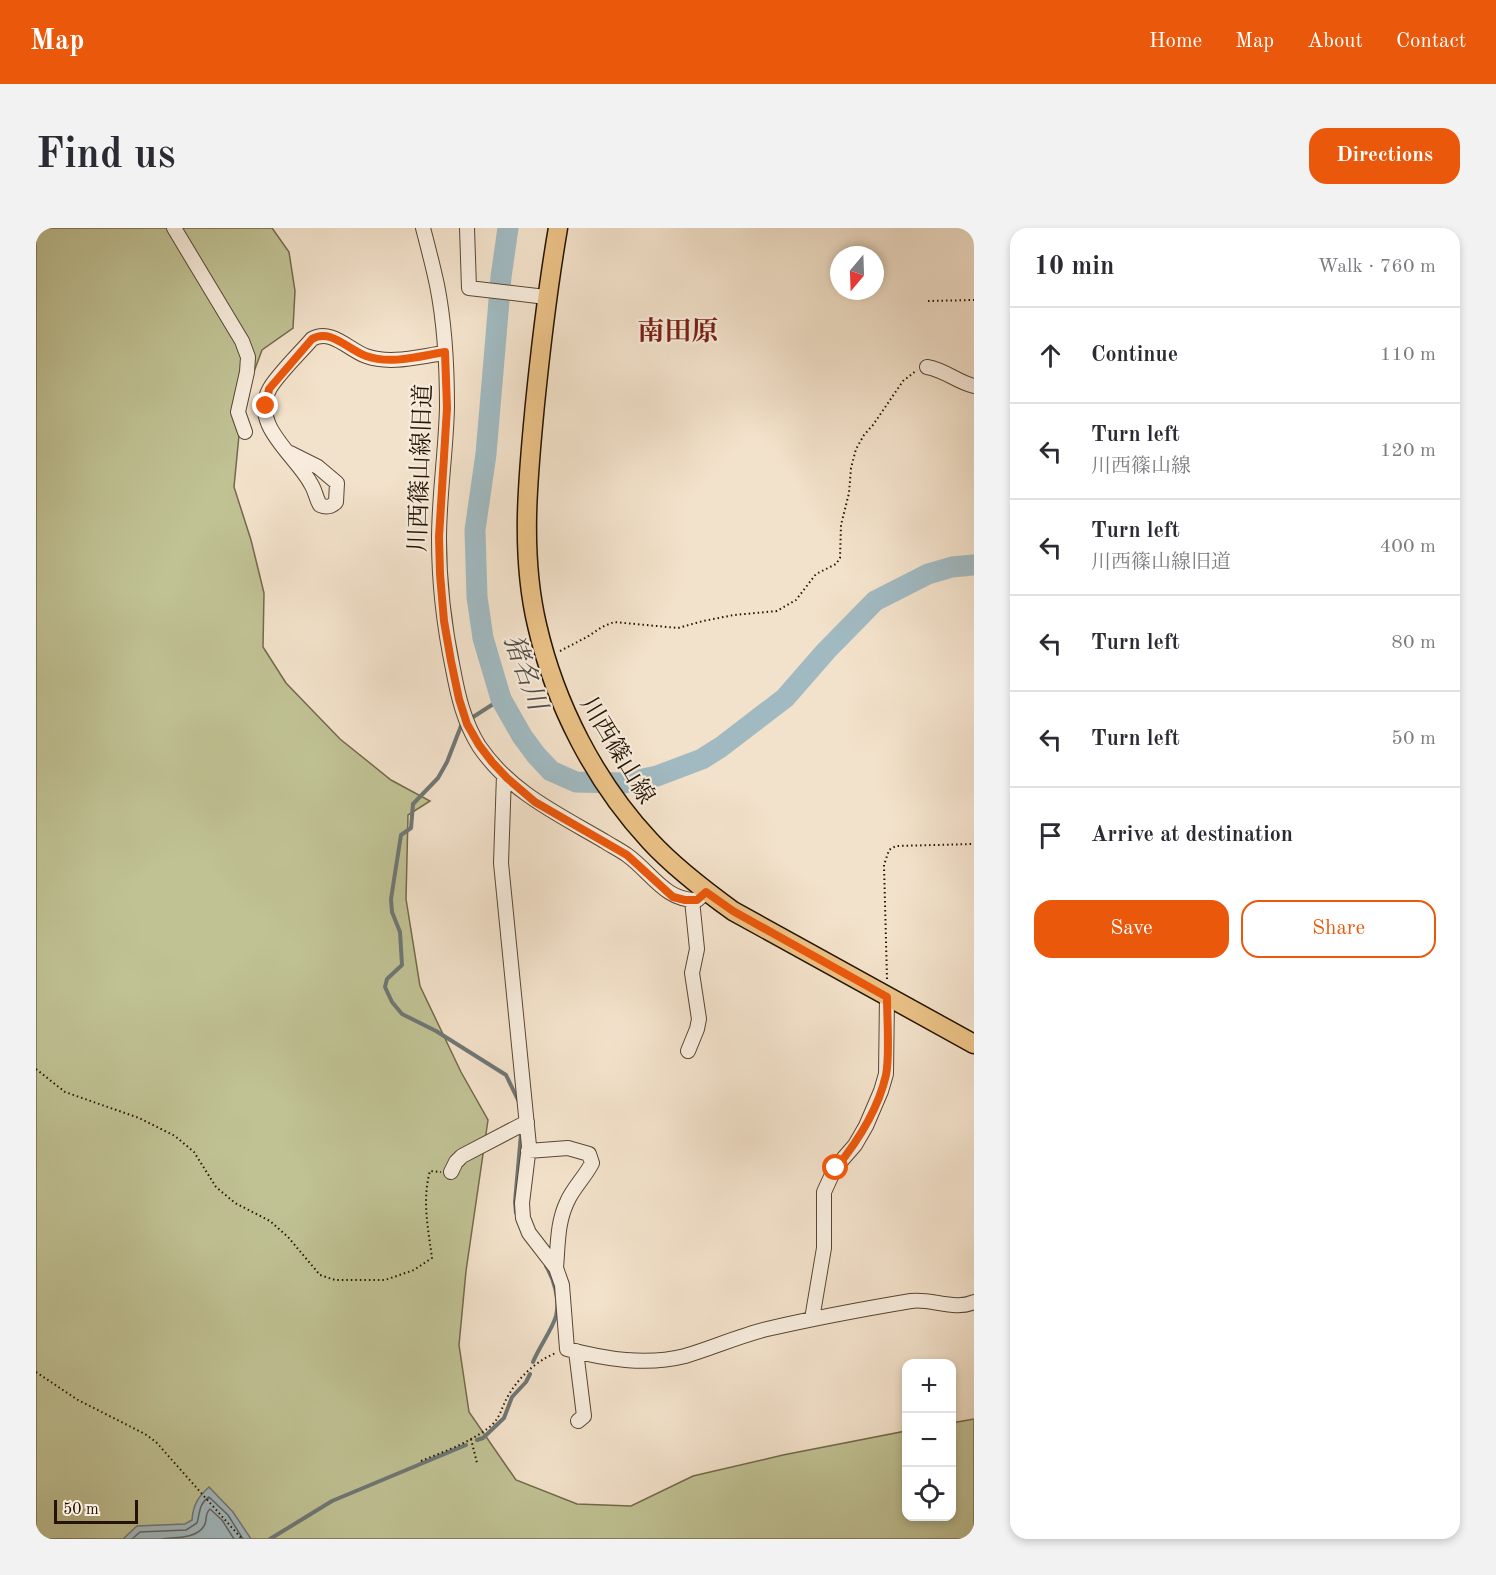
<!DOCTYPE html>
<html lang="en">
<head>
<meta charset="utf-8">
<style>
  body { margin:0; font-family:"Old Standard TT","Noto Serif JP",serif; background:#f2f2f3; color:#2b2b33 }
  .controls { position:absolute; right:18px; bottom:18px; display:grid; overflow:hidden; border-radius:12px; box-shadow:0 3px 9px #0003 }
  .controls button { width:54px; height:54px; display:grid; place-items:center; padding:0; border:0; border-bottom:2px solid #e1e1e2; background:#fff; color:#2b2b33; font:30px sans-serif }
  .compass { position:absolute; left:794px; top:18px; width:54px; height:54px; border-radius:50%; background:#fff; box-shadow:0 3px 9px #0003; rotate:199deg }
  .scale { position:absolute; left:18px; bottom:15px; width:84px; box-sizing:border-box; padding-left:6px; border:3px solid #241301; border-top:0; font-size:16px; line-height:21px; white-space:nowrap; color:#241301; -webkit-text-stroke:4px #f7ecdd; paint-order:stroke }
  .stop { position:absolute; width:18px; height:18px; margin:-14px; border:4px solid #ea580c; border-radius:50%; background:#fff }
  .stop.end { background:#ea580c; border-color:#fff; box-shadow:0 2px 6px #0008 }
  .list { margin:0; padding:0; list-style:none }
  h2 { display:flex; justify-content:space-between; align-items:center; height:78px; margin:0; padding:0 24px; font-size:26px }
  h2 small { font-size:20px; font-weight:400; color:#7c7c81 }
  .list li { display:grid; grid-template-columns:39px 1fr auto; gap:18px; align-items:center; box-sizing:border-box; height:96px; padding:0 24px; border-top:2px solid #e1e1e2 }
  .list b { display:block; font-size:22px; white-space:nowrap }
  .list p { margin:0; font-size:20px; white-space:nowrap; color:#7c7c81 }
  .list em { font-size:20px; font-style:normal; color:#7c7c81 }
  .actions { display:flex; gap:12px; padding:18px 24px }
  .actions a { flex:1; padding:14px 0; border:2px solid #ea580c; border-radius:18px; text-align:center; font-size:21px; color:#ea580c }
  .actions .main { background:#ea580c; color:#fff }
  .icon { flex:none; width:33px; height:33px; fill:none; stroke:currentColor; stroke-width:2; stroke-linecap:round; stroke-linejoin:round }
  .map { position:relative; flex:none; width:938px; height:1311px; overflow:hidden; border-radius:18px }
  header { display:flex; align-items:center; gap:36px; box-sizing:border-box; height:84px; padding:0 30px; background:#ea580c; color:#fff }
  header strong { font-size:28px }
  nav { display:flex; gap:33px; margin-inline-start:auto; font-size:21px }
  .intro { display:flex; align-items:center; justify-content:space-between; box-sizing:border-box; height:144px; padding:0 36px }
  h1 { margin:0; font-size:42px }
  .button { padding:15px 27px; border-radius:18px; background:#ea580c; color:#fff; font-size:21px; font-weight:700 }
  main { display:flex; gap:36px; padding:0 36px }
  aside { flex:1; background:#fff; border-radius:18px; box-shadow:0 3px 9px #0003 }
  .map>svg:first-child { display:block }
  .green { fill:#c0c294; stroke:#726a4a; stroke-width:1.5 }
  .water { fill:#a1bac2; stroke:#6f7775; stroke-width:1.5 }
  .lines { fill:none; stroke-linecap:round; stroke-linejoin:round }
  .shore { stroke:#626662; stroke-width:1.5 }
  .stream { stroke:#6f7775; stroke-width:4 }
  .river { stroke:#a1bac2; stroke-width:21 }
  .minor-casing { stroke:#584734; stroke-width:16 }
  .major-casing { stroke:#241301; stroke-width:21 }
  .path { stroke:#241301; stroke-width:2; stroke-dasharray:1.5 3; stroke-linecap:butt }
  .minor { stroke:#f7ecdd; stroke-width:14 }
  .major { stroke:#eac186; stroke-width:18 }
  .route { stroke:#ea580c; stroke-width:8 }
  .labels { text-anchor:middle; stroke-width:4.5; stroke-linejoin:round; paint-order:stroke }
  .street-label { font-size:24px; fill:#241301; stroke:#f7ecdd }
  .water-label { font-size:26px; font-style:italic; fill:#504d45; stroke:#f7ecdd }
  .quarter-label { font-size:27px; font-weight:bold; fill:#7a1f14; stroke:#f7ecdd }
</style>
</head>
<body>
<header>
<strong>Map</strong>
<nav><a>Home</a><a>Map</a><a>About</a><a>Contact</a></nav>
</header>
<div class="intro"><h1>Find us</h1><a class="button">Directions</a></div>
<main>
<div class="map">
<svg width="938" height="1311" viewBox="0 0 938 1311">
  <rect width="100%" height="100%" fill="#f3e2cb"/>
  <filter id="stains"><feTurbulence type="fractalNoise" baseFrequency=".00333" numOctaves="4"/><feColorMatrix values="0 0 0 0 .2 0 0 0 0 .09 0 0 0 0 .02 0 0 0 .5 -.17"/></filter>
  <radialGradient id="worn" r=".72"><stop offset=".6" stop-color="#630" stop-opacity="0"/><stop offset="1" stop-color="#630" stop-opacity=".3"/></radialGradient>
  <path class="green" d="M 0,0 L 236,0 L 253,24 L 259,63 L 257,100 L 226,122 L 206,176 L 198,259 L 215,312 L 228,365 L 227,419 L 250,455 L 304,511 L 355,552 L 394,573 L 372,587 L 370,671 L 384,758 L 425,844 L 452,892 L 430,1043 L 423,1117 L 433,1184 L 480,1252 L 541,1276 L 595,1278 L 657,1248 L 747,1227 L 870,1203 L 870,1288 L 916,1288 L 916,1195 L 938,1191 L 938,1311 L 0,1311 Z"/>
  <path class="water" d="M 173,1259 L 197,1284 L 215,1311 L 87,1311 L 101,1298 L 149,1296 L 156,1292 C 157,1277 162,1269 173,1259 Z"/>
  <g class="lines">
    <path class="shore" d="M 96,1311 L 104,1304 L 150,1302 L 161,1295 C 164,1285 163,1275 173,1269 L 192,1287 L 207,1311
      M 126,1311 C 140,1309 160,1311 168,1298 C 172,1292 168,1286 174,1281 L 186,1292 L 198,1311"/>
    <path class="stream" d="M 434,491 L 465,471
      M 428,495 L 425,498 L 411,534 L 402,550 L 377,576 L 375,600 L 365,607 L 355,671 L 356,684 L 364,704 L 366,737 L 351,751 L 349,759 L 356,774 L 366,786 L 400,803 L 470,847 L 483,874
      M 480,985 L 479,974 L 485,906
      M 497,1134 C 503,1119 516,1102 520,1088 C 524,1072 518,1051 510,1038
      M 441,1212 L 447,1210 L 468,1190 L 476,1169 L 490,1154 L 494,1146
      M 234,1311 L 296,1273 L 430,1217"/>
    <path class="river" d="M 472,0 L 465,49 L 450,226 L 439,302 L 441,369 L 447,410 L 465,471 L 486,508 L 500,527 L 515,543 L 540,554 L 588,555 L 621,548 L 666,531 L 685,519 L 749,470 L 790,423 L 839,373 L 892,346 L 916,339 L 938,337"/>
    <g class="minor-casing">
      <path id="minor" d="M 138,0 L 206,113 L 212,129 L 211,144 L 202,184 L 209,204
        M 387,0 C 392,19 397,38 401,57 C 409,97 411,139 411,179 C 410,223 403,267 403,311 C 403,354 408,398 417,441 C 422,468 428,494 443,518 C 474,564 522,586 568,613 C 576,618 584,622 591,627 C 615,644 629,673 661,672 L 670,664
        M 431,0 L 433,60 L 510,69
        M 891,139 C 909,142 921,154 938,158
        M 254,225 L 282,239 L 301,255 L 300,274 C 295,279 291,280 284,277 C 280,270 279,262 275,256 C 260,227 213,197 234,160 C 243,145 264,125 276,111 C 295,100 313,122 330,128 C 355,137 384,128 409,125
        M 468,547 L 465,635 L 493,918 L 486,975 L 487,990 L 493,1005 L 520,1040 L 526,1057 L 531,1121 C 569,1131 610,1138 649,1128 C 676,1120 703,1108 731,1101 C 779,1090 827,1081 875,1073 C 895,1070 919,1083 938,1074
        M 652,823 L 661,801 L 663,791 L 656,745 L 661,721 L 656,672
        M 492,923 L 532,920 L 553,926 L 556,935 C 549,949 537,960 531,974 C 521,995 522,1018 520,1040
        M 415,944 L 420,934 L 426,928 L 491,894
        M 776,1091 L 788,1020 L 788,964 L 799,940 L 819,917 L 830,898 L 845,863 L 850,846 L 851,769
        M 540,1123 L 548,1188 L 542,1193"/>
    </g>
    <g class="major-casing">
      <path id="major" d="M 522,0 C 512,58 505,117 499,176 C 492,249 484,325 501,397 C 519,476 559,554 614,613 C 638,639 668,662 697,683 L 938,816"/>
    </g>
    <path class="path" d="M 892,73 L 938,72
      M 524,423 L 551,409 L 566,399 L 578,394 L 642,400 L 667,393 L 698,387 L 741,383 L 760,372 L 780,346 L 800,336 L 804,330 L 805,297 L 813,265 L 815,240 L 820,221 L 828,207 L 837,197 L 867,153 L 881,142
      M 851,751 L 848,637 L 853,622 L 860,618 L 938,616
      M 0,841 L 29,864 L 103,890 L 139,908 L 158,924 L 180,959 L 199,975 L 234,993 L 252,1009 L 284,1047 L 299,1052 L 349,1052 L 378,1042 L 396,1030 C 392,1000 386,972 394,943 L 405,944
      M 0,1144 L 42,1172 L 109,1206 L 120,1214 L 206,1311
      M 435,1211 L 441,1235
      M 385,1233 C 409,1223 436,1214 456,1197 C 465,1188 466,1178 472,1168 C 483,1149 500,1133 520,1125"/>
    <use href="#minor" class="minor"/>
    <use href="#major" class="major"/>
  </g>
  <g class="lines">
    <path class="route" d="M 230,178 L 233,161 L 276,111 C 295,100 312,122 330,128 C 355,137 384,128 409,124 L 411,180 L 403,309 L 404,346 L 408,393 L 415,433 L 423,471 L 431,496 L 443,517 L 456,534 L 471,550 L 499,574 L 591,627 L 637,669 L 649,672 L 661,672 L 670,664 L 697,683 L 851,769 C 851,790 854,828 850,847 C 842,882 822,913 800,940"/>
  </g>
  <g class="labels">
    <g class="street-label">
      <text transform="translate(384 240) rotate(-88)" y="8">川西篠山線旧道</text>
      <text transform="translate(582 522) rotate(59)" y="8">川西篠山線</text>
    </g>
    <g class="water-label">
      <text transform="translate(490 444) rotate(70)" y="9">猪名川</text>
    </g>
    <g class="quarter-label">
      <text x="642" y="112">南田原</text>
    </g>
  </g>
  <rect width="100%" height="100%" filter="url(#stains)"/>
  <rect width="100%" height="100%" fill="url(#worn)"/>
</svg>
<div class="controls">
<button>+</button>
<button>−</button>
<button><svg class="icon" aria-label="locate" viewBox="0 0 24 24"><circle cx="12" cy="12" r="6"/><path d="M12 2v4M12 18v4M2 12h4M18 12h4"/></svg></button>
</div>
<svg class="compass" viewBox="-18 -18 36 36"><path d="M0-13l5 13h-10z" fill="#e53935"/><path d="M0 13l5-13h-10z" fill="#7c7c81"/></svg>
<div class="scale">50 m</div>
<div class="stop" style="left:800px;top:940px"></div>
<div class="stop end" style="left:230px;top:178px"></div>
</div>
<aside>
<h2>10 min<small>Walk · 760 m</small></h2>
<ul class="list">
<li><svg class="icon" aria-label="ahead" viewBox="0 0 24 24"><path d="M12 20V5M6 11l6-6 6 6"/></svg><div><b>Continue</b></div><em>110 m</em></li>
<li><svg class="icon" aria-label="left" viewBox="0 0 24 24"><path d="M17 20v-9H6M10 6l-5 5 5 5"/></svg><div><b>Turn left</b><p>川西篠山線</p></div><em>120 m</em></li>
<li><svg class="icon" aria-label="left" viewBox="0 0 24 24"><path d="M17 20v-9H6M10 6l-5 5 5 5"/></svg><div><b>Turn left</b><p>川西篠山線旧道</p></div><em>400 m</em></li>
<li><svg class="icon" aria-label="left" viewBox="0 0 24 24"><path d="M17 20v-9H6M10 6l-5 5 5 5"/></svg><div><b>Turn left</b></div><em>80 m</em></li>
<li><svg class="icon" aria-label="left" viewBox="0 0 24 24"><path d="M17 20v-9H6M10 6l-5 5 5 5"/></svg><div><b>Turn left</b></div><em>50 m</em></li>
<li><svg class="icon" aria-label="arrive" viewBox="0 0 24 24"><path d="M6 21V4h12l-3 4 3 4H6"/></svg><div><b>Arrive at destination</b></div></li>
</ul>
<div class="actions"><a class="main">Save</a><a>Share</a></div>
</aside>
</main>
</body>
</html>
